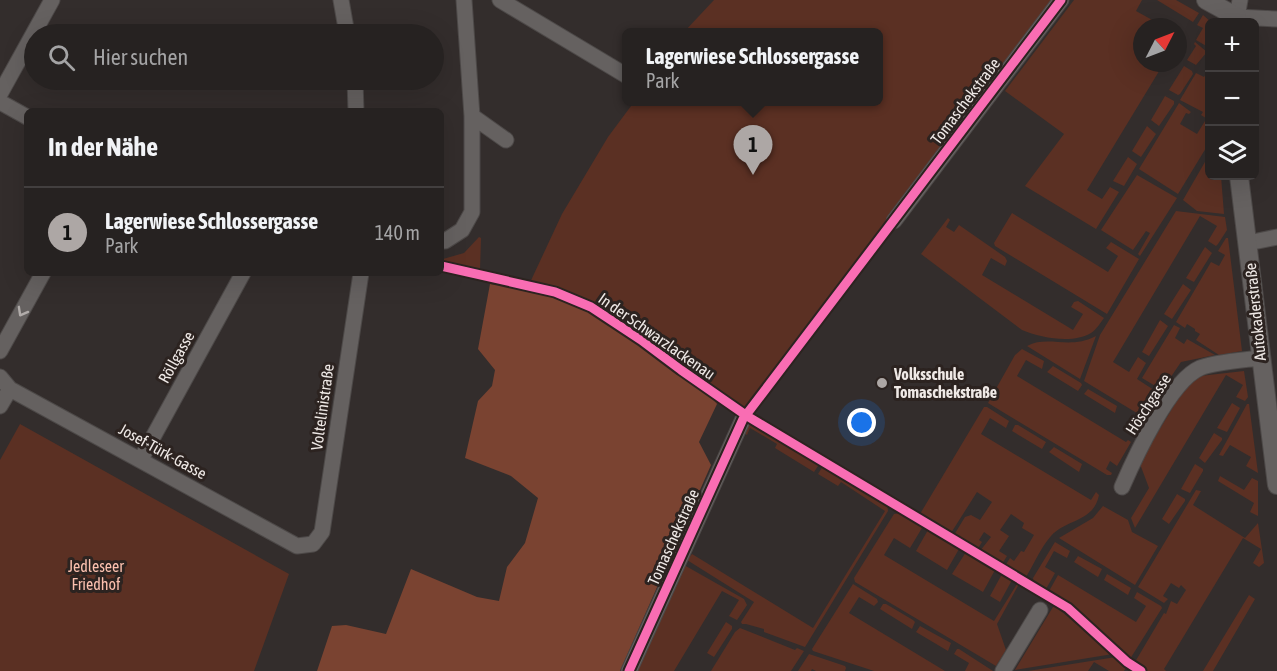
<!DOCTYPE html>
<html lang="de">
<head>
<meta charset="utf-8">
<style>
  body { margin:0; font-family:"Asap Condensed",sans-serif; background:#2e2a2a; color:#f1f3f6 }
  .controls { position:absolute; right:18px; top:18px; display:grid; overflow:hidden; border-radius:9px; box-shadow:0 6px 24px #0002 }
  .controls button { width:54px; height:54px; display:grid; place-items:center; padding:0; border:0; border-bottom:2px solid #423f3f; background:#262221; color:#f1f3f6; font:30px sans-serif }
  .compass { position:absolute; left:1133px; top:18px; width:54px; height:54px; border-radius:50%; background:#262221; box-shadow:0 6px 24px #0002; rotate:48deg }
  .you { position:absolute; left:862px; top:423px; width:21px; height:21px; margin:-15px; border:4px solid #fff; border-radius:50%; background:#1a73e8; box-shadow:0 0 0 9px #1a73e833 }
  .badge { display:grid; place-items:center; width:39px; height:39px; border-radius:50%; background:#ada7a5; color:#111; font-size:20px; font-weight:700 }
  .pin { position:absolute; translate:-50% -50px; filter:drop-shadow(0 2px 3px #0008) }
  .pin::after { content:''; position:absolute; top:32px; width:21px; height:18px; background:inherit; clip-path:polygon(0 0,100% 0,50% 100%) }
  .popup { position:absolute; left:622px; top:28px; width:261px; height:78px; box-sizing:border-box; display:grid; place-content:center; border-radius:9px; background:#262221; filter:drop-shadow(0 2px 4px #0005); font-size:20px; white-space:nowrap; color:#a4a4a5 }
  .popup b { font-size:22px; color:#f1f3f6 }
  .popup::after { content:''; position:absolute; left:50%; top:100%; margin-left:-12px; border:12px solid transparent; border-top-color:#262221 }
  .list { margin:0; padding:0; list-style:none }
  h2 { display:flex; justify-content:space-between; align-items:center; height:78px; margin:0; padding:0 24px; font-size:26px }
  h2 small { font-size:20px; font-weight:400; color:#a4a4a5 }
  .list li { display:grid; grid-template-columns:39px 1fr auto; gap:18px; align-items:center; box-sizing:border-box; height:90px; padding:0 24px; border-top:2px solid #423f3f }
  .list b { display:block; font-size:22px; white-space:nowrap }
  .list p { margin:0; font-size:20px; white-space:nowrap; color:#a4a4a5 }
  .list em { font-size:20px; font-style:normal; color:#a4a4a5 }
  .icon { flex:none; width:33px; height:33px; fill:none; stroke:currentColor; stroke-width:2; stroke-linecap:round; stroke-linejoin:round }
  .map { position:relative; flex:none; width:1277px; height:671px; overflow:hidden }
  .search { position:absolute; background:#262221; box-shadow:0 6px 24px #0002; left:24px; top:24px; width:420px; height:66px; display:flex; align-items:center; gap:15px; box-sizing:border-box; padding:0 21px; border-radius:33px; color:#a4a4a5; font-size:22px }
  .panel { position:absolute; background:#262221; box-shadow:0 6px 24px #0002; left:24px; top:108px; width:420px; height:168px; border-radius:9px }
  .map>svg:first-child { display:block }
  .green { fill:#5b3023 }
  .forest { fill:#7a4331 }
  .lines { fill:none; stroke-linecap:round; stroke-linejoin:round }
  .minor-casing { stroke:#4d4948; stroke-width:17 }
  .tertiary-casing { stroke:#4d4948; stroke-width:20 }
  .minor { stroke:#656160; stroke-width:15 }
  .tertiary { stroke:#656160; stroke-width:18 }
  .cycleway-casing { stroke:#2c2320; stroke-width:13 }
  .cycleway { stroke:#f96db3; stroke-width:9 }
  .oneway { stroke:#b1acaa }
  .poi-dot { fill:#ada7a5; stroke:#2c2320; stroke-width:2 }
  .labels { text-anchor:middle; stroke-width:6; stroke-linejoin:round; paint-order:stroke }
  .street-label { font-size:16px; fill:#efe9e6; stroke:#2c2320 }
  .poi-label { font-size:16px; font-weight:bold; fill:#efe9e6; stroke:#2c2320; text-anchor:start }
  .park-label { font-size:16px; fill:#fbc0ae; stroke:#2c2320 }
</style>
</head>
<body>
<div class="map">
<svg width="1277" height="671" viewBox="0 0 1277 671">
  <rect width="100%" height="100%" fill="#332d2c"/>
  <path class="green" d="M 714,0 L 1053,0 L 883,225 L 883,231 L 748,409 L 743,411 L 721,395 L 717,404 C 706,389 687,381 673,370 C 636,343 602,312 559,297 C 549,294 537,292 527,289 L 562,214 L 608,137 L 634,102 L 879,102 L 879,33 L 684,32 Z
    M 1074,0 L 1142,0 L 1136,11 L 1165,27 L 1142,27 L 1142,63 L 1164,63 L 1087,190 L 1102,199 L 1110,187 L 1119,192 L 1096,229 L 1025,186 L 1064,134 L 1005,91 Z
    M 1157,0 L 1176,0 L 1199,13 L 1193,22 Z
    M 1203,15 L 1211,22 L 1210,22 L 1209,46 L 1208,47 L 1196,40 L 1203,28 L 1197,25 Z
    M 1195,42 L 1207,52 L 1196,65 L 1187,60 L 1196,46 L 1194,44 Z
    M 1184,66 L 1192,71 L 1193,74 L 1180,94 L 1178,95 L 1169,90 Z
    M 1209,69 L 1209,120 L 1201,115 L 1203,112 L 1180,100 L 1196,73 L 1204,77 Z
    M 1165,96 L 1174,101 L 1174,104 L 1159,126 L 1151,120 Z
    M 1179,103 L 1191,112 L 1189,114 L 1186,113 L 1180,124 L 1197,134 L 1205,121 L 1209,123 L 1209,143 L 1178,194 L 1139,169 Z
    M 1147,126 L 1156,134 L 1141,157 L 1132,151 Z
    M 1209,155 L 1210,176 L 1221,176 L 1224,214 L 1197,211 L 1183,200 Z
    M 1128,157 L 1137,164 L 1124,186 L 1113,181 Z
    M 1137,175 L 1177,198 L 1140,256 L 1138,254 L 1150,233 L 1146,231 L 1133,250 L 1101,230 Z
    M 1176,211 L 1225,217 L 1227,230 L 1218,244 L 1216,246 L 1208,241 L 1217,226 L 1200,216 L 1113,362 L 1129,372 L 1138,357 L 1146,363 L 1137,379 L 1160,394 L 1153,407 L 1145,403 L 1141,411 L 1147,415 L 1145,418 L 1084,381 L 1100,335 Z
    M 1012,213 L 1108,272 L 1118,256 L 1106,248 L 1111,242 L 1139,259 L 1107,314 L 995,246 L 994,243 Z
    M 948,218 L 950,220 L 946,227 L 954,232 L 959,225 L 1005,257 L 1007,261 L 1005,266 L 991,258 L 982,275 L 1073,330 L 1083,314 L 1071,307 L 1074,302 L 1078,301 L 1104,318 C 1100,323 1097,329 1091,333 C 1073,344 1041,338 1022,330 L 921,254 Z
    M 479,237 L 481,238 L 480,270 L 443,262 L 443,259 L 464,253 Z
    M 1226,238 L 1228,238 L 1242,351 L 1219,355 L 1196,340 L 1200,334 L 1195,331 L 1195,329 L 1187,324 L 1185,328 L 1176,322 L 1211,262 L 1219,266 L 1225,255 L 1218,251 Z
    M 1205,247 L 1212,253 L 1194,282 L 1186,278 Z
    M 1183,284 L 1191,290 L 1172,319 L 1164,314 Z
    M 1160,320 L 1168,326 L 1149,356 L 1142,352 Z
    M 1174,325 L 1180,328 L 1175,338 L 1184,344 L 1187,339 L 1215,355 L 1181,362 L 1162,390 L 1142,378 Z
    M 1096,336 L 1080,379 L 1027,346 C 1048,335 1070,350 1096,336 Z
    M 1022,349 L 1044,361 L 1042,369 L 1026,360 L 1017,376 L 1126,442 L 1128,440 L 1131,442 L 1117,466 L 1110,461 L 1106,469 L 1112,473 L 1111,475 L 1107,475 L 988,403 L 1015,355 Z
    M 1053,366 L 1081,383 L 1082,385 L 1078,391 L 1047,372 Z
    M 1244,371 L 1248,397 L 1245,401 L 1236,397 L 1243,385 L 1226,375 L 1135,528 L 1131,518 L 1149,488 L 1140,464 L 1141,460 L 1187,384 L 1200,376 Z
    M 1088,389 L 1117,406 L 1115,413 L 1084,394 Z
    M 1232,403 L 1240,408 L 1227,432 L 1217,428 Z
    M 1247,404 L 1249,404 L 1258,473 L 1246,466 L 1251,457 L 1230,445 L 1223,456 L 1219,455 Z
    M 984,407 L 987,407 L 1009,421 L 1006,428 L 990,418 L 981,434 L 1091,500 L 1096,492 L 1099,495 C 1094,522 1066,519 1051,536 C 1041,547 1034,564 1026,577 L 1024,578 L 1005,566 L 1010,558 L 1014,561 L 1021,551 L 1024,552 L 1034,535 L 1022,528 L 1024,523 L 1011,514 L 1000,530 L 1009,536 L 999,551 L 1007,556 L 1002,564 L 980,551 L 991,537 L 984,532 L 979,540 L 982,542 L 977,550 L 954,535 L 965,517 L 971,515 L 980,520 L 992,502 L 977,492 L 951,533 L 920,514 Z
    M 752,422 L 820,463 L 814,472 L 775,448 L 777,444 L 750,428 L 747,435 L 744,433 L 748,424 Z
    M 20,424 L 289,574 L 254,671 L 0,671 L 0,460 Z
    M 1015,425 L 1018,425 L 1046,442 L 1042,449 L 1012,431 Z
    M 1214,433 L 1222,438 L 1222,440 L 1205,463 L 1199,458 Z
    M 1054,447 L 1082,464 L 1079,472 L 1049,452 Z
    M 1195,464 L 1203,469 L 1203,471 L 1190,493 L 1181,489 Z
    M 823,466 L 887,504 L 888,511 L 805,647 L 764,632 L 764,629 L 746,624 L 742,624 L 741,622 L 754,602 L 687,560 L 692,554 L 813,628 L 885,511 L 841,482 L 838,486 L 818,474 Z
    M 1220,476 L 1244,490 L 1252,478 L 1258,481 L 1258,516 L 1250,512 L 1254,503 L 1218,481 Z
    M 1196,490 L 1201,491 L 1193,505 L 1245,538 L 1258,523 L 1264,563 L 1259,567 L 1253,563 L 1261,549 L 1243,538 L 1164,669 L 1166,671 L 1147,671 L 1135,662 L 1164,613 L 1166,614 L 1171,601 L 1177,604 L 1186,590 L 1181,585 L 1179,588 L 1171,583 L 1163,596 L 1168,599 L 1164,603 L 1138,587 Z
    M 1177,494 L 1185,499 L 1185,501 L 1169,524 L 1162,519 Z
    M 1103,506 L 1128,520 L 1132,532 L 1158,546 L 1135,585 L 1059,538 L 1093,518 Z
    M 901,513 L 921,525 L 922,528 L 910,548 L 894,538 L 884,555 L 994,621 L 1017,584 L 1019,584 L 997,624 L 1006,650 L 996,666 L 855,582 L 854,578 L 894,514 Z
    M 928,530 L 959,549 L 947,570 L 916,551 Z
    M 1055,542 L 1070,551 L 1067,558 L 1054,551 L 1045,567 L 1055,573 L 1046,589 L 1043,589 L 1034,584 L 1033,578 Z
    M 966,552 L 995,570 L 983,592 L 952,574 Z
    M 1078,556 L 1102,569 L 1098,577 L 1074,562 Z
    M 684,565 L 744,599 L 747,605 L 737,620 L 729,616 L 739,600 L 722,591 L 674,671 L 637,671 Z
    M 1002,574 L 1012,580 L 1000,602 L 990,596 Z
    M 1107,574 L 1131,588 L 1128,595 L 1104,580 Z
    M 1058,575 L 1136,622 L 1146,606 L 1134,598 L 1137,592 L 1161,606 L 1162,608 L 1130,659 L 1069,606 L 1048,593 Z
    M 853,584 L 877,599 L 878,602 L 874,606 L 859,597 L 849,613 L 945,671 L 874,671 L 813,651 L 812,649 Z
    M 1249,595 L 1255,599 L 1213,671 L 1203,671 Z
    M 883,604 L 886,604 L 913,620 L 915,622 L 912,629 L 880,609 Z
    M 1053,607 L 1056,607 L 1113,654 L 1015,670 Z
    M 726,622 L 732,626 L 732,629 L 714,657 L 707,653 Z
    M 920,626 L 951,643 L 948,651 L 916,632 Z
    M 740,628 L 795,650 L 797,648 L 804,651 L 791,671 L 711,671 L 735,632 Z
    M 957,649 L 959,649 L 993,671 L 965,671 L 969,663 L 954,654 Z
    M 809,654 L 845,666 L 846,668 L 845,671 L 816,671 L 812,669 L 811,671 L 798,671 Z
    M 1116,657 L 1127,666 L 1124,671 L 1109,671 L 1094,662 L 1088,671 L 1028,671 Z"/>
  <path class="forest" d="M 490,284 C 513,287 536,290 558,297 C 602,311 637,344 674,370 C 688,381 706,389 717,404 L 699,442 L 711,465 L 620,671 L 317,671 L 332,626 L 346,625 L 386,634 L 411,569 L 477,597 L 499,601 L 507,567 L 525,543 L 538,498 L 511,476 L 465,458 L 478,401 L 492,386 L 495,370 L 478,349 Z"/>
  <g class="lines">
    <g class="minor-casing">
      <path id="minor" d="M 341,0 L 347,34
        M 500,0 L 627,76
        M 1240,0 L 1237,17 L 1277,19
        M 355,80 L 356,111
        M 0,94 L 52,0
        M 0,102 L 27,117
        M 472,116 L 506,140
        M 894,221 L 1061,0
        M 441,241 L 445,241 L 462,230 L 472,212 L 472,116 L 464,0
        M 1248,243 L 1277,237
        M 0,351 L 43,273
        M 0,377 L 10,389 L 297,546 L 313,544 L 322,532 L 361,273
        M 0,406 L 10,389
        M 141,459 L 243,273
        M 1122,487 C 1135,457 1170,381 1200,368 C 1214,362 1245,360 1260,358
        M 629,671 L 743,419 L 747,416
        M 1003,671 L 1040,610"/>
    </g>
    <g class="tertiary-casing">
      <path id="tertiary" d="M 1206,0 L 1237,17 L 1237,22
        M 1239,176 L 1277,485"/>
    </g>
    <use href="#minor" class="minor"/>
    <use href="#tertiary" class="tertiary"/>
    <g class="cycleway-casing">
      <path id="cycleway" d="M 441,266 L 555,292 L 591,307 L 641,340 L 681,370 L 747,416 L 1068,608 L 1127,662 L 1141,671
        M 629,671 L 743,419 L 1061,0"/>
    </g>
    <use href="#cycleway" class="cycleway"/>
  </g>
  <defs><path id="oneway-chevron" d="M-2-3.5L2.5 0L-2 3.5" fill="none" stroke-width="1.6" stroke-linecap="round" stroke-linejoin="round" transform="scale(1.5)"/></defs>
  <use class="oneway" href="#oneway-chevron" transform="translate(22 312) rotate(119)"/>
  <circle class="poi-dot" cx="882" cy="383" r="6"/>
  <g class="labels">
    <g class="street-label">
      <text transform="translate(965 101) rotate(-53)" y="6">Tomaschekstraße</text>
      <text transform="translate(1255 312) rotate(-96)" y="6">Autokaderstraße</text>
      <text transform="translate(657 336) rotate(35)" y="6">In der Schwarzlackenau</text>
      <text transform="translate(176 357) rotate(-61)" y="6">Röllgasse</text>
      <text transform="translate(1148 404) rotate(-57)" y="6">Höschgasse</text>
      <text transform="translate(322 407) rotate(-82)" y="6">Voltelinistraße</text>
      <text transform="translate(163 451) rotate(29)" y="6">Josef-Türk-Gasse</text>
      <text transform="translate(673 537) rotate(-66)" y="6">Tomaschekstraße</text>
    </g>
    <g class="poi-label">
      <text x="894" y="380">Volksschule<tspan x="894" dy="18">Tomaschekstraße</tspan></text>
    </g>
    <g class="park-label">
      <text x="96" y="572">Jedleseer<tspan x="96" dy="18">Friedhof</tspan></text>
    </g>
  </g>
</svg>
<div class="controls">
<button>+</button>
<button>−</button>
<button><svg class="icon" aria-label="layers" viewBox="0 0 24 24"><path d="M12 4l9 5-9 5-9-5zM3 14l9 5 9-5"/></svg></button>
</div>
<svg class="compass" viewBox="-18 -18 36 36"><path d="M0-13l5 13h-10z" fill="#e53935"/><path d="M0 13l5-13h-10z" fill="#a4a4a5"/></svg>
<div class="you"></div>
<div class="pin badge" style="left:753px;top:175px">1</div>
<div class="popup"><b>Lagerwiese Schlossergasse</b>Park</div>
<div class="search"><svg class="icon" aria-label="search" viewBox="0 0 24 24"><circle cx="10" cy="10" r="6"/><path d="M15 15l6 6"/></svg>Hier suchen</div>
<section class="panel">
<h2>In der Nähe<small></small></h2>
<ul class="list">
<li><span class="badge">1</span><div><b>Lagerwiese Schlossergasse</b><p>Park</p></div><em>140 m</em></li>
</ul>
</section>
</div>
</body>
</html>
